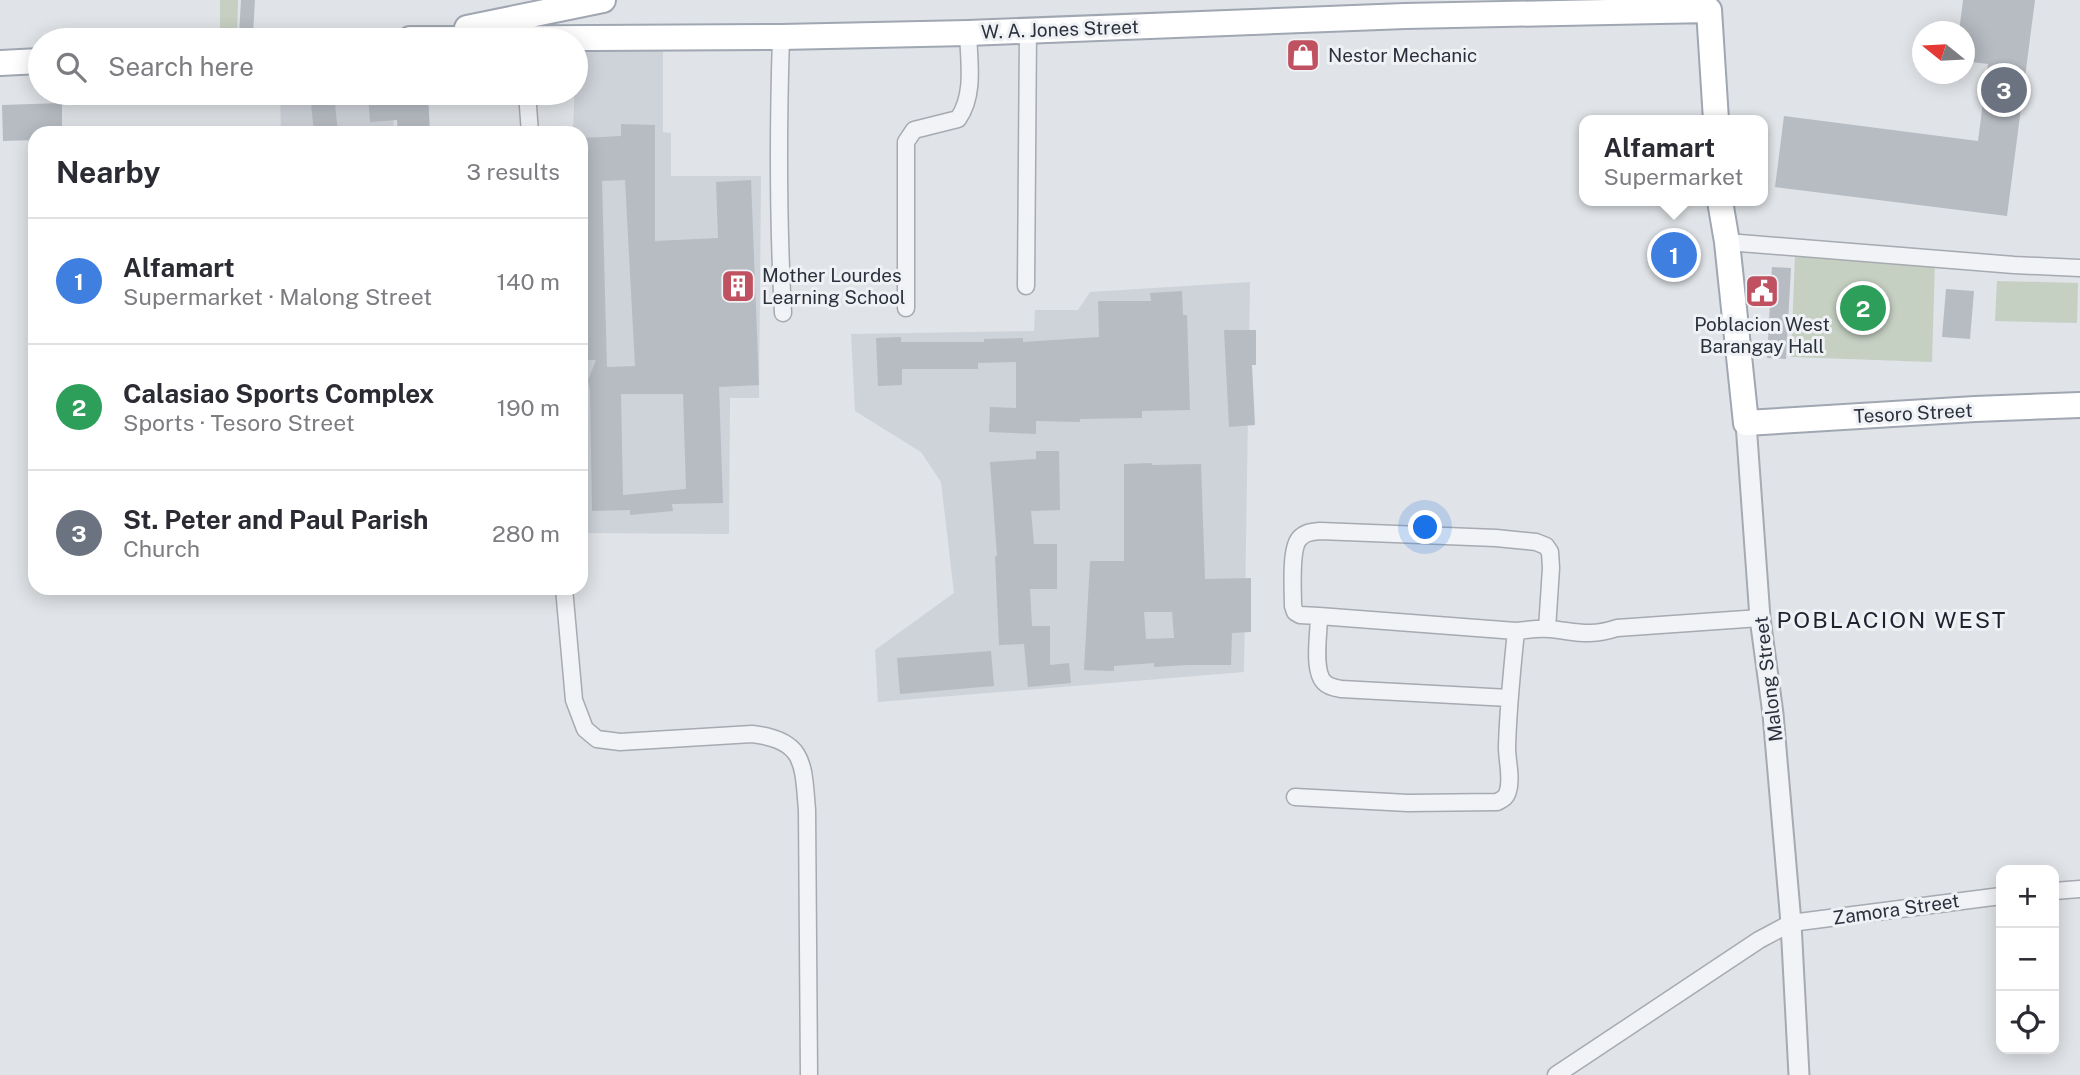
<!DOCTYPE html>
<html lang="en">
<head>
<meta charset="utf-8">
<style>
  body { margin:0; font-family:"Public Sans",sans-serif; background:#f2f2f3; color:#2b2b33 }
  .controls { position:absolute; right:21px; bottom:21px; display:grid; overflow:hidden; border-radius:14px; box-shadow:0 4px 18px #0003 }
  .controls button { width:63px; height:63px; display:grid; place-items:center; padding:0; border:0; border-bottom:2px solid #e1e1e2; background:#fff; color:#2b2b33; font:35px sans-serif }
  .compass { position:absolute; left:1912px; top:21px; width:63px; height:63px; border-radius:50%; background:#fff; box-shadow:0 4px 18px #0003; rotate:288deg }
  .you { position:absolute; left:1426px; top:528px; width:24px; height:24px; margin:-18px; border:5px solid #fff; border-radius:50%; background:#1a73e8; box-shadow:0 0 0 10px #1a73e833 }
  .badge { display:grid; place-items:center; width:46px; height:46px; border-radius:50%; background:#c05161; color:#fff; font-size:23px; font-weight:700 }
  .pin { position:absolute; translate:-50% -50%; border:4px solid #fff; box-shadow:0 2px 7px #0006 }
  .popup { position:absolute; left:1579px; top:115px; width:189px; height:91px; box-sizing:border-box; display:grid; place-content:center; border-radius:14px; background:#fff; filter:drop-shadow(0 2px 5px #0005); font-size:23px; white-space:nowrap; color:#7c7c81 }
  .popup b { font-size:26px; color:#2b2b33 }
  .popup::after { content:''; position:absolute; left:50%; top:100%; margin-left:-14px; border:14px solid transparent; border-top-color:#fff }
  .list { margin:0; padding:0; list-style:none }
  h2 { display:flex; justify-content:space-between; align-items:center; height:91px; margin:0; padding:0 28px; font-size:30px }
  h2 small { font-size:23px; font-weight:400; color:#7c7c81 }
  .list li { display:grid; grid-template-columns:46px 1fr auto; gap:21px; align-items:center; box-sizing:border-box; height:126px; padding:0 28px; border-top:2px solid #e1e1e2 }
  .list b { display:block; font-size:26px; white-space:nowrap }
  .list p { margin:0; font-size:23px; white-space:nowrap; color:#7c7c81 }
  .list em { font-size:23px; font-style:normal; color:#7c7c81 }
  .icon { flex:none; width:38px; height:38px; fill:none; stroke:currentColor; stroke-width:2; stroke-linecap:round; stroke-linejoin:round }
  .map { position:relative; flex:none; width:2080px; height:1075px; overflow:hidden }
  .search { position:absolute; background:#fff; box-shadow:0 4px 18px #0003; left:28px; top:28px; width:560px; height:77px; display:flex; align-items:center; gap:18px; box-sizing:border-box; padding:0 24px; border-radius:38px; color:#7c7c81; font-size:26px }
  .panel { position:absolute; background:#fff; box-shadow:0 4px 18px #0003; left:28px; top:126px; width:560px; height:469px; border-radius:21px }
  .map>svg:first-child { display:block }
  .built { fill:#ced2d9 }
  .green { fill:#c5d0c2 }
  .building { fill:#b7bcc3; fill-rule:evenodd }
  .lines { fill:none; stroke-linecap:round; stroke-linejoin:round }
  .minor-casing { stroke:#a6aab1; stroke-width:19 }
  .tertiary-casing { stroke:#a6aab1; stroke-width:23 }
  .primary-casing { stroke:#a0a7b2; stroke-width:28 }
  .minor { stroke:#f2f3f6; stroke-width:16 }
  .tertiary { stroke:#f2f3f6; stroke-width:19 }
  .primary { stroke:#fff; stroke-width:24 }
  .labels { text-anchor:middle; stroke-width:6; stroke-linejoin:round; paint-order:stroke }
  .street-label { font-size:19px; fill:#2a313d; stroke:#eff1f5 }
  .poi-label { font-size:19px; fill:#2a313d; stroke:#eff1f5; text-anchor:start }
  .quarter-label { font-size:23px; letter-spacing:2px; fill:#1c222e; stroke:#eff1f5 }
</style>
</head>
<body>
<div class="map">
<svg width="2080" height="1075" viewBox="0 0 2080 1075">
  <rect width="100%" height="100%" fill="#e0e3e7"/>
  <path class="built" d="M 576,47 L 663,47 L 663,132 L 671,133 L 671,176 L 761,176 L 759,398 L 730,398 L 729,534 L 581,533 L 581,133 L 573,133 Z
    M 280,93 L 392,93 L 394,133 L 281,133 Z
    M 1250,282 L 1244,672 L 878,702 L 875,650 L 954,593 L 941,482 L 921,452 L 855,411 L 851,334 L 1034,331 L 1035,310 L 1078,310 L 1090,292 Z"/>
  <path class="green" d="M 220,0 L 238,0 L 237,38 L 220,37 Z
    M 1795,255 L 1935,259 L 1932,362 L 1791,357 Z
    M 1997,281 L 2078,283 L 2077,323 L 1995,321 Z"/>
  <path class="building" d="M 241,0 L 255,0 L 253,34 L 239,34 Z
    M 1963,0 L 2035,0 L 2007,216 L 1775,187 L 1784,116 L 1978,141 L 1988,64 L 1964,61 L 1964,32 L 1959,32 Z
    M 310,93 L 334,93 L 338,133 L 314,133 Z
    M 368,93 L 428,93 L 430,133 L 398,133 L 397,120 L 370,122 Z
    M 62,103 L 62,133 L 35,133 L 35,140 L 3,141 L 2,105 Z
    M 621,124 L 655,125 L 655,241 L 718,238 L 716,182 L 751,180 L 759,385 L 719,387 L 723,503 L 672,504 L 673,511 L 630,515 L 630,510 L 592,511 L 590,390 L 588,380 L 596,360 L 588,360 L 582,138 L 621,136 ZM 625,180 L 635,366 L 607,367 L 602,181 ZM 621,394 L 683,394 L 686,489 L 623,495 Z
    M 1772,267 L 1791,268 L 1786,359 L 1767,358 L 1770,303 L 1755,303 L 1755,279 L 1771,279 Z
    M 1946,289 L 1974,291 L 1970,339 L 1942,337 Z
    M 1182,291 L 1183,315 L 1187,315 L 1190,410 L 1142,411 L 1142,418 L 1080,419 L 1080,422 L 1036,421 L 1036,434 L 989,432 L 990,407 L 1016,408 L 1016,362 L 978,363 L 978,369 L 902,369 L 902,385 L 878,386 L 876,338 L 901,337 L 901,342 L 984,342 L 984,339 L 1023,338 L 1023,342 L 1099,337 L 1098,301 L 1151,301 L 1150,293 Z
    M 1224,330 L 1256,330 L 1256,365 L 1252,365 L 1255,425 L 1229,427 Z
    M 1036,451 L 1059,451 L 1060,510 L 1031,511 L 1034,544 L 1057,544 L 1057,589 L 1030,589 L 1032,626 L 1050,626 L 1050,665 L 1069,663 L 1071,683 L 1028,687 L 1024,644 L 999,645 L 995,556 L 997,556 L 990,462 L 1036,459 Z
    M 1152,463 L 1152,465 L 1201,464 L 1205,579 L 1251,578 L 1251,632 L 1232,633 L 1231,665 L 1187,665 L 1154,667 L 1154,663 L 1114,666 L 1114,671 L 1084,670 L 1090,561 L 1124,561 L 1124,464 ZM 1144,612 L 1172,612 L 1174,638 L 1146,639 Z
    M 991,651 L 994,686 L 900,694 L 897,658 Z"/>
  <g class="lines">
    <g class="minor-casing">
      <path id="minor" d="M 781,37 C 778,129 778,221 783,313
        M 527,93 L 530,133
        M 1727,242 L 2014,265 L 2080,268
        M 1026,286 L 1028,30
        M 906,308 L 906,142 L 914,130 L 958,119 C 975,95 969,62 968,33
        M 564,588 L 574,700 L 585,729 L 597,739 L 620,742 L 752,734 C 806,740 803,765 807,810 L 809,1075
        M 1319,616 L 1300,615 L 1295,612 L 1293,606 C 1293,591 1290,550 1299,539 C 1305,532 1312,532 1320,531 L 1496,538 L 1536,542 L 1546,546 L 1550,552 L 1551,568 L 1547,629
        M 1509,698 L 1341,689 C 1336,688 1329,687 1325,683 C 1312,672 1319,633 1319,616 L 1516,631 C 1527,630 1539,628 1550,629 C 1578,632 1589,637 1617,628 L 1760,618
        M 1295,797 L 1408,803 L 1497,802 C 1503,799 1506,798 1508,791 C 1512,778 1507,761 1507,747 C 1508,708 1512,670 1516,631
        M 2054,891 L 2080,889
        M 1556,1075 L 1759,940 L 1791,923 L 2001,896"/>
    </g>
    <g class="tertiary-casing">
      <path id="tertiary" d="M 1746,423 L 1760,618 L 1773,714 L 1791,923 L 1799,1075"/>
    </g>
    <g class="primary-casing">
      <path id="primary" d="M 467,28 L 603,0
        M 410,39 L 781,37 L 968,33 L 1405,16 L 1709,10 L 1716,120
        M 0,63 L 40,61
        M 1720,201 L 1727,242 L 1746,423 L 1975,409 L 2080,405"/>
    </g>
    <use href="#minor" class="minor"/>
    <use href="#tertiary" class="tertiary"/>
    <use href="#primary" class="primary"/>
  </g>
  <defs>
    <g id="shop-square" transform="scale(1.75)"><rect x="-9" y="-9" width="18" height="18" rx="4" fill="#c05161" stroke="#eff1f5"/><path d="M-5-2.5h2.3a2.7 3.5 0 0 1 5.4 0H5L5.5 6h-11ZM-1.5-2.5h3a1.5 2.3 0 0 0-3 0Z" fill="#fff"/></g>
    <g id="building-square" transform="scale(1.75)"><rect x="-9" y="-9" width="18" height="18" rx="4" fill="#c05161" stroke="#eff1f5"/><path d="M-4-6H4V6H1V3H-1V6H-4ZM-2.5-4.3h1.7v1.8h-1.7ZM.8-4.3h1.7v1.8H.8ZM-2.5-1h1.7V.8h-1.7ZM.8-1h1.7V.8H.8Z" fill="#fff"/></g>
    <g id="civic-square" transform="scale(1.75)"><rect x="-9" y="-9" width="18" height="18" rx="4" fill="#c05161" stroke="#eff1f5"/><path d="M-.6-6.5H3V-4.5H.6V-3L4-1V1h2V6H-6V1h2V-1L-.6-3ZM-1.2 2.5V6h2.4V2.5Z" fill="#fff"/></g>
  </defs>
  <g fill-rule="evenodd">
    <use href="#shop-square" x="1303" y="55"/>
    <use href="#building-square" x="738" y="286"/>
    <use href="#civic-square" x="1762" y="291"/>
  </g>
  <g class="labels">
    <g class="street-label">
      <text transform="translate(1060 29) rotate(-2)" y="7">W. A. Jones Street</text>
      <text transform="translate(1913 413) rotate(-3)" y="7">Tesoro Street</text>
      <text transform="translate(1768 679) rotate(-97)" y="7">Malong Street</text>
      <text transform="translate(1896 909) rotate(-8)" y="7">Zamora Street</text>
    </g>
    <g class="poi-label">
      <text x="1328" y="62">Nestor Mechanic</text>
      <text x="762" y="282">Mother Lourdes<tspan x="762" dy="22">Learning School</tspan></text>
      <text x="1762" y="331" text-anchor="middle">Poblacion West<tspan x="1762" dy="22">Barangay Hall</tspan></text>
    </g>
    <g class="quarter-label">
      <text x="1892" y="628">POBLACION WEST</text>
    </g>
  </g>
</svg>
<div class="controls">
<button>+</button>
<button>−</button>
<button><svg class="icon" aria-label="locate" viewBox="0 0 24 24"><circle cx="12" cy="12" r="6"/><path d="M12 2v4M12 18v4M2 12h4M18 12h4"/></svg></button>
</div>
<svg class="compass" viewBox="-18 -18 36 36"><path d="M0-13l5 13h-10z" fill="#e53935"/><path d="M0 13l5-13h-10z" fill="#7c7c81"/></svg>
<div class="you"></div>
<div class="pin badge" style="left:1674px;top:255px;background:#3f7fe0">1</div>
<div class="popup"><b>Alfamart</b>Supermarket</div>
<div class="pin badge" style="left:1863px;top:308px;background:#2e9e5b">2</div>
<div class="pin badge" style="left:2004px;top:90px;background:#6b7280">3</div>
<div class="search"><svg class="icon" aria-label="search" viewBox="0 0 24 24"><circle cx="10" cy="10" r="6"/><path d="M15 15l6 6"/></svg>Search here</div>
<section class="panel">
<h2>Nearby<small>3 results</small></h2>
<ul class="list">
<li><span class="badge" style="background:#3f7fe0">1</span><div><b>Alfamart</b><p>Supermarket · Malong Street</p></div><em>140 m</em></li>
<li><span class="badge" style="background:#2e9e5b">2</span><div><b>Calasiao Sports Complex</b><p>Sports · Tesoro Street</p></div><em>190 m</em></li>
<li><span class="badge" style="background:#6b7280">3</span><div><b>St. Peter and Paul Parish</b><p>Church</p></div><em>280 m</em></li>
</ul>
</section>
</div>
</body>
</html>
